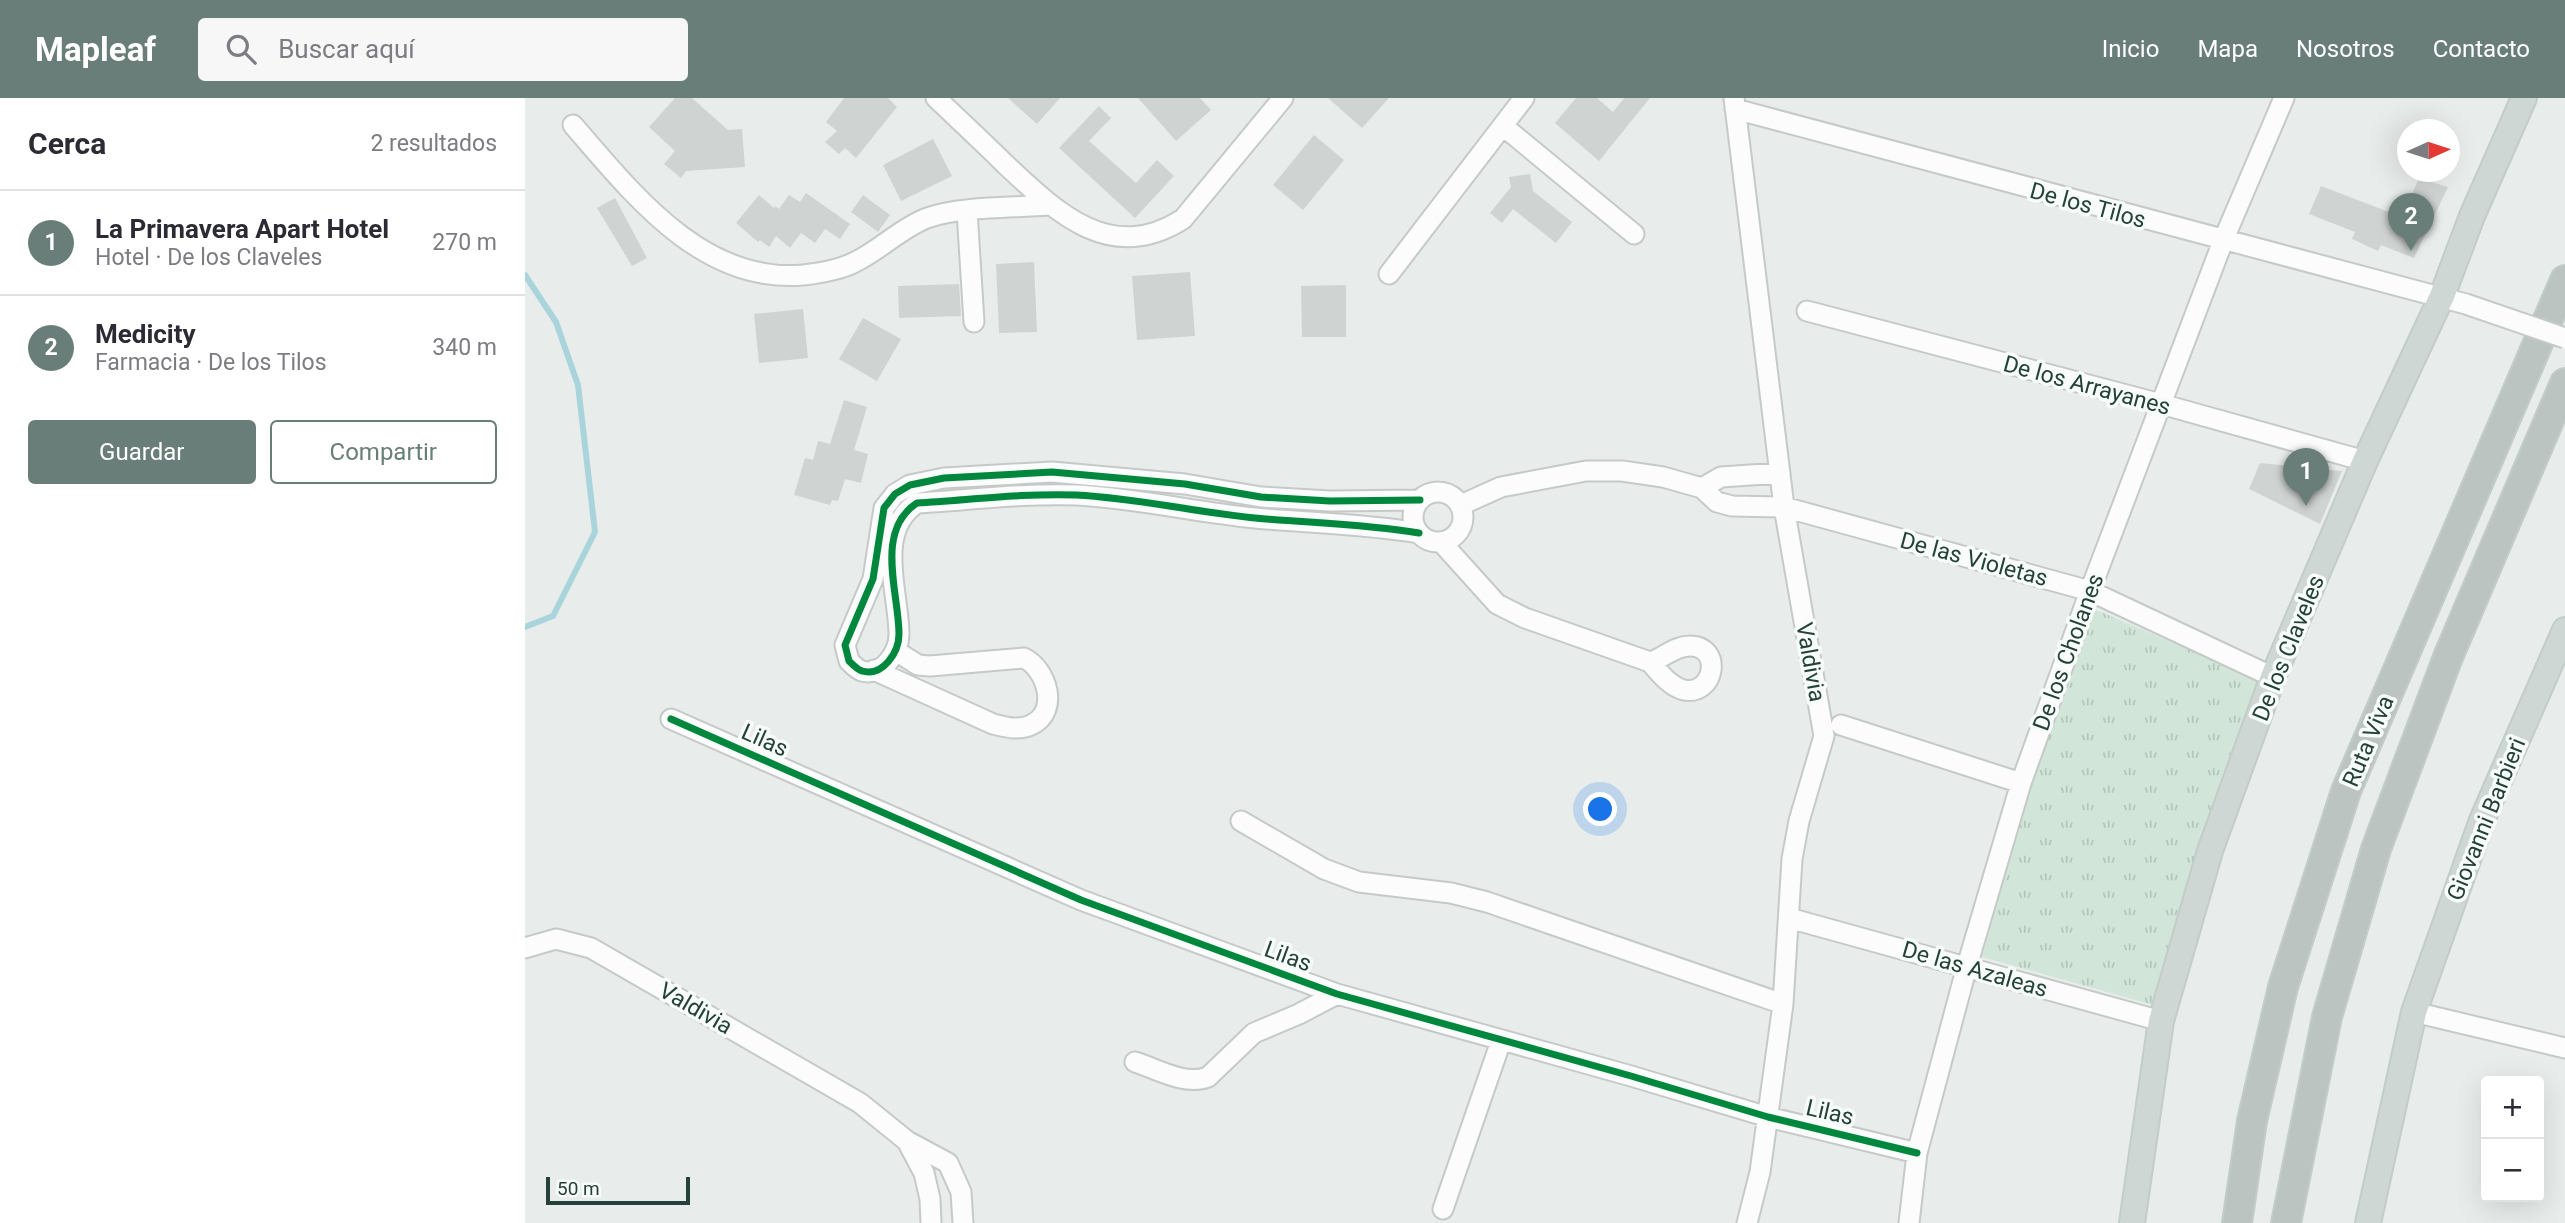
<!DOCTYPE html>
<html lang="es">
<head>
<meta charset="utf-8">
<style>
  body { margin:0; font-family:Roboto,sans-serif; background:#f7f7f7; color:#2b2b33 }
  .controls { position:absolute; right:21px; bottom:21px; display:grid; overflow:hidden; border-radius:7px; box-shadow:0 7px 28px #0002 }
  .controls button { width:63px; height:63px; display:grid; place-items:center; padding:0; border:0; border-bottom:2px solid #e1e1e2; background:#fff; color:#2b2b33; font:35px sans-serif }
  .compass { position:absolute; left:1872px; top:21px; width:63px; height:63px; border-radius:50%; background:#fff; box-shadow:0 7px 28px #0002; rotate:87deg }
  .scale { position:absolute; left:21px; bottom:18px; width:144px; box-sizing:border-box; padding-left:7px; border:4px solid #24423a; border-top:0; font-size:19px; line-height:24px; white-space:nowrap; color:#24423a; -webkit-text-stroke:5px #f7fbf9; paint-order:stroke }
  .you { position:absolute; left:1076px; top:712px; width:24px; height:24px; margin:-18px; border:5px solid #fff; border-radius:50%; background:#1a73e8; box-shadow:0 0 0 10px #1a73e833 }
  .badge { display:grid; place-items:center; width:46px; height:46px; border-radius:50%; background:#697e78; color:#fff; font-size:23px; font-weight:700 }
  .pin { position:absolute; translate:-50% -58px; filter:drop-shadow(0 2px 4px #0008) }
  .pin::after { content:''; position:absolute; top:37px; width:24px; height:21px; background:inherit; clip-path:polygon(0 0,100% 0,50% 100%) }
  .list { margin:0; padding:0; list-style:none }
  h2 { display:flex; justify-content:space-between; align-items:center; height:91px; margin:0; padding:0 28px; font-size:30px }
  h2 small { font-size:23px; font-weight:400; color:#7c7c81 }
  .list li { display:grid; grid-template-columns:46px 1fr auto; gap:21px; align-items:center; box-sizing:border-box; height:105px; padding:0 28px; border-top:2px solid #e1e1e2 }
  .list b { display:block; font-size:26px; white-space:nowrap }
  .list p { margin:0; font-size:23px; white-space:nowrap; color:#7c7c81 }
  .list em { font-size:23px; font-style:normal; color:#7c7c81 }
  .actions { display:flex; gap:14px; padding:21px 28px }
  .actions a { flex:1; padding:16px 0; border:2px solid #697e78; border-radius:7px; text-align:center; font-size:24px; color:#697e78 }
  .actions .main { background:#697e78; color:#fff }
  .icon { flex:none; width:38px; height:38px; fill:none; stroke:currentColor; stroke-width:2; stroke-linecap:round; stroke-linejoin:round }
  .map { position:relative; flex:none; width:2040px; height:1125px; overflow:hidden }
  header { display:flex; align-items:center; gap:42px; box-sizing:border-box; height:98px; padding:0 35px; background:#697e78; color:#fff }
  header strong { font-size:33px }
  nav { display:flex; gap:38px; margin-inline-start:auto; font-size:24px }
  .search { width:490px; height:63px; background:#f7f7f7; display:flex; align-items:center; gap:18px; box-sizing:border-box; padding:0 24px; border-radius:7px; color:#7c7c81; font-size:26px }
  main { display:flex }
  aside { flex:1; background:#fff }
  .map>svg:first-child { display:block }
  .park { fill:url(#park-tufts) }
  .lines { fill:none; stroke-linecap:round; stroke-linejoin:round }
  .stream { stroke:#a9d4db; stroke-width:6 }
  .building { fill:#cfd4d2 }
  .minor-casing { stroke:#c5cac8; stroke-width:23 }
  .major-casing { stroke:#c3ccc9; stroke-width:28 }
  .highway-casing { stroke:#c3ccc9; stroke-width:32 }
  .minor { stroke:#fcfcfc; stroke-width:19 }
  .major { stroke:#cfd7d5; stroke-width:24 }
  .highway { stroke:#bcc4c2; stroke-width:28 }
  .minor-bridge-casing { stroke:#c5cac8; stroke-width:23; stroke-linecap:butt }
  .minor-bridge { stroke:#fcfcfc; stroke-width:19 }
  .cycleway-casing { stroke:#f7fbf9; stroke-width:11 }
  .cycleway { stroke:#00873e; stroke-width:7 }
  .labels { text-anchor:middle; stroke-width:7; stroke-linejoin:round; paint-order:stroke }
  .street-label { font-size:23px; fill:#24423a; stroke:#f7fbf9 }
</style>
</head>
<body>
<header>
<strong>Mapleaf</strong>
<div class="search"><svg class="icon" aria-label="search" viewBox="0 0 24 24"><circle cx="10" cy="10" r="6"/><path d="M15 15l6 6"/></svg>Buscar aquí</div>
<nav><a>Inicio</a><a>Mapa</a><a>Nosotros</a><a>Contacto</a></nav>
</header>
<main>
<aside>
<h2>Cerca<small>2 resultados</small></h2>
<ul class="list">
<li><span class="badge">1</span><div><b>La Primavera Apart Hotel</b><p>Hotel · De los Claveles</p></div><em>270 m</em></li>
<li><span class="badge">2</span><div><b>Medicity</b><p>Farmacia · De los Tilos</p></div><em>340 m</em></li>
</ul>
<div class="actions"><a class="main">Guardar</a><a>Compartir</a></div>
</aside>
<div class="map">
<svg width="2040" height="1125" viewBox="0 0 2040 1125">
  <defs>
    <pattern id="park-tufts" width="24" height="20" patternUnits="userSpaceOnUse" patternTransform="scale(1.75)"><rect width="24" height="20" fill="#d1e6d8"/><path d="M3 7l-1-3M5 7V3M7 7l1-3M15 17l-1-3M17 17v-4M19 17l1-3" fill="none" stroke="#b3c6ba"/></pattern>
  </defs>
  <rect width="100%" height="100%" fill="#e8edeb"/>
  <path class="park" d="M 1567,510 L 1734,582 L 1673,749 L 1628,907 L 1457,859 L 1505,687 Z"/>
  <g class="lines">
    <path class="stream" d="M 0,177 L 31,224 L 53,287 L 70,434 L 28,518 L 0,529"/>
  </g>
  <path class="building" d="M 150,0 L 167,0 L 203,32 L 217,31 L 220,69 L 161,73 L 156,80 L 139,66 L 150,53 L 124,29 Z
    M 319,0 L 363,0 L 372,9 L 331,60 L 320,50 L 314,56 L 300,44 L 312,33 L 301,24 Z
    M 483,0 L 535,0 L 512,26 Z
    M 613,0 L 675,0 L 686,12 L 651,43 Z
    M 803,0 L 864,0 L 837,30 Z
    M 1051,0 L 1072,0 L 1088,14 L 1099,0 L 1125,0 L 1074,63 L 1030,25 Z
    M 574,8 L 586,20 L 564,43 L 611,85 L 632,62 L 649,78 L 610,120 L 534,50 Z
    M 789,37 L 819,62 L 778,112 L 748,87 Z
    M 408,41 L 427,78 L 376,103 L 358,67 Z
    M 1005,76 L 1008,93 L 1047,124 L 1031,145 L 988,111 L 977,125 L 965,115 L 986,89 L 984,79 Z
    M 1894,80 L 1923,89 L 1889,160 L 1856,147 L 1853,153 L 1827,141 L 1830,134 L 1784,116 L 1796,88 L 1877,119 Z
    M 281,95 L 325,126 L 315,141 L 300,131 L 290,145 L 276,135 L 265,150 L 251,138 L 244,149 L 235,142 L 233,144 L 211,125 L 234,97 L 249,110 L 250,108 L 254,111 L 264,97 L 275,104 Z
    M 338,97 L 365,117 L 353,134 L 326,114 Z
    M 90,100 L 122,160 L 107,168 L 72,110 Z
    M 509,164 L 512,234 L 474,235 L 471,166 Z
    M 665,174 L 670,238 L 612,242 L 607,178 Z
    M 434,186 L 436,218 L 374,220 L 373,188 Z
    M 821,187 L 821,239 L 777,239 L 776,188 Z
    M 278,211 L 283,260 L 234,265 L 229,216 Z
    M 338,220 L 376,241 L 352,283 L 314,261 Z
    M 319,302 L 342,309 L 329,352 L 343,356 L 336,385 L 320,381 L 313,403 L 307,402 L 305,407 L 269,397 L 280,360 L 288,362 L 293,343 L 305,346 Z
    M 1735,365 L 1817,373 L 1795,426 L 1724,391 Z"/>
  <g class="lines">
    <g class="minor-casing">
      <path id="minor" d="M 411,0 C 434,22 458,44 481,67 C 532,115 586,167 658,121 L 758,0
        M 1209,0 L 1259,409 L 1299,638 L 1274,723 L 1267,761 L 1258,906 L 1235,1074 L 1222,1125
        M 1210,11 L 1941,206
        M 48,27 C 108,96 177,186 278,177 C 295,175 315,172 330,164 C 355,152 376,130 402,120 C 435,108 488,110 524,107
        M 978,28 L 1109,136
        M 442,113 L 449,224
        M 864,176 L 999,0
        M 1282,213 L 1636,306 L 1840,363
        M 1177,390 L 1196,379 L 1255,375
        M888 419a25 25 0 1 1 50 0a25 25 0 1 1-50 0Z
        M 936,407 L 976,389 L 1061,373 L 1097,373 L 1138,379 L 1177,390 L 1192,404 L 1207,408 L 1259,409 L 1565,493 L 1748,579
        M 894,435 C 839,426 785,425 730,420 C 670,414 611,400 551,397 C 498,395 445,402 392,405 C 349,433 374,495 374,536 C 374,554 358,579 337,573 C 333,572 327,566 324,563 L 320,547 L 348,481 L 359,410 L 370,396 L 385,387 L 419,380 L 527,374 L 660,386 L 736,399 L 805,403 L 895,402
        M 917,445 L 972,506 L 1000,520 L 1125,564 C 1134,574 1145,589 1159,592 C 1190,598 1198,548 1165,548 C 1149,548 1139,560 1125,564
        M 349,572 L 468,626 C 480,629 494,633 506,627 C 535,614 522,571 499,560 L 405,568 L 393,567 L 371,553
        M 146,621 L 556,802 L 812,896 L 1106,978 L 1243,1019 L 1392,1055
        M 1316,627 L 1496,685
        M 716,723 L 799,771 L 834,784 L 926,795 L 962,804 L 1258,906
        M 1264,820 L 1636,923
        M 0,850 L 31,841 L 66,850 L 335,1005 L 382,1043 L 399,1075 L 405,1101 L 406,1125
        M 1889,914 L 2040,950
        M 610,964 C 632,971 660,988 683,979 L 729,935 L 774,916 L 812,896
        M 382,1043 L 423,1065 L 436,1094 L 438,1125
        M 918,1111 L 976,943
        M 1384,1125 L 1392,1055 L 1442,868 L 1496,685 L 1565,493 L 1698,143 L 1759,0"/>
    </g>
    <g class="major-casing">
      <path id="major" d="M 1607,1125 L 1636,923 L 1685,753 L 1748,579 L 1840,363 L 1917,198 L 1947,118 L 1999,0
        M 1843,1125 L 1889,914 L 1957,722 L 2040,532"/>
    </g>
    <g class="highway-casing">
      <path id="highway" d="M 1712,1125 L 1727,1023 L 1758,889 L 1821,693 L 2040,182
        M 1761,1125 L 1802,919 L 1851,751 L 1923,559 L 2040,285"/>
    </g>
    <use href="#minor" class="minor"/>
    <use href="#major" class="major"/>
    <use href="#highway" class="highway"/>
    <g class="minor-bridge-casing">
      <path id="minor-bridge" d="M 1941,206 L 2040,240"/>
    </g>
    <use href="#minor-bridge" class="minor-bridge"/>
    <g class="cycleway-casing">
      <path id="cycleway" d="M 894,435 C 839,426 785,425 730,420 C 670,414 611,400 551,397 C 498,395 445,402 392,405 C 349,433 374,495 374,536 C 374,554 358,579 337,573 C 333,572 327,566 324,563 L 320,547 L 348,481 L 359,410 L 370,396 L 385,387 L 419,380 L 527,374 L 660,386 L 736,399 L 805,403 L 895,402
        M 146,621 L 556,802 L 812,896 L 1106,978 L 1243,1019 L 1392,1055"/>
    </g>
    <use href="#cycleway" class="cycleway"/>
  </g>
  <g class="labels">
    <g class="street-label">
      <text transform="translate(1563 107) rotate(15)" y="8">De los Tilos</text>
      <text transform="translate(1562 287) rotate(15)" y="8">De los Arrayanes</text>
      <text transform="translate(1449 461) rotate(15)" y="8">De las Violetas</text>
      <text transform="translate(1763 550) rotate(-68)" y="8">De los Claveles</text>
      <text transform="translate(1543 554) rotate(-70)" y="8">De los Cholanes</text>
      <text transform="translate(1286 564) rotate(80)" y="8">Valdivia</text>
      <text transform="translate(240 642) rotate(24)" y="8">Lilas</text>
      <text transform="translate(1843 643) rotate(-67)" y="8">Ruta Viva</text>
      <text transform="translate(1961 721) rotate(-68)" y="8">Giovanni Barbieri</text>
      <text transform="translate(763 858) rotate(20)" y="8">Lilas</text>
      <text transform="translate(1450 871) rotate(16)" y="8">De las Azaleas</text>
      <text transform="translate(171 910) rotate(30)" y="8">Valdivia</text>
      <text transform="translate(1305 1014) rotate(13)" y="8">Lilas</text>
    </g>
  </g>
</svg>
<div class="controls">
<button>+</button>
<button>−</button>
</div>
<svg class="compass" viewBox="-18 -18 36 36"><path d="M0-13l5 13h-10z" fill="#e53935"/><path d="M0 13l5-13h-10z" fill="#7c7c81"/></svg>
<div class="scale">50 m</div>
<div class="you"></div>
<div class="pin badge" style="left:1781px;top:408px">1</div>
<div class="pin badge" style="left:1886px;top:153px">2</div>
</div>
</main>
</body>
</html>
